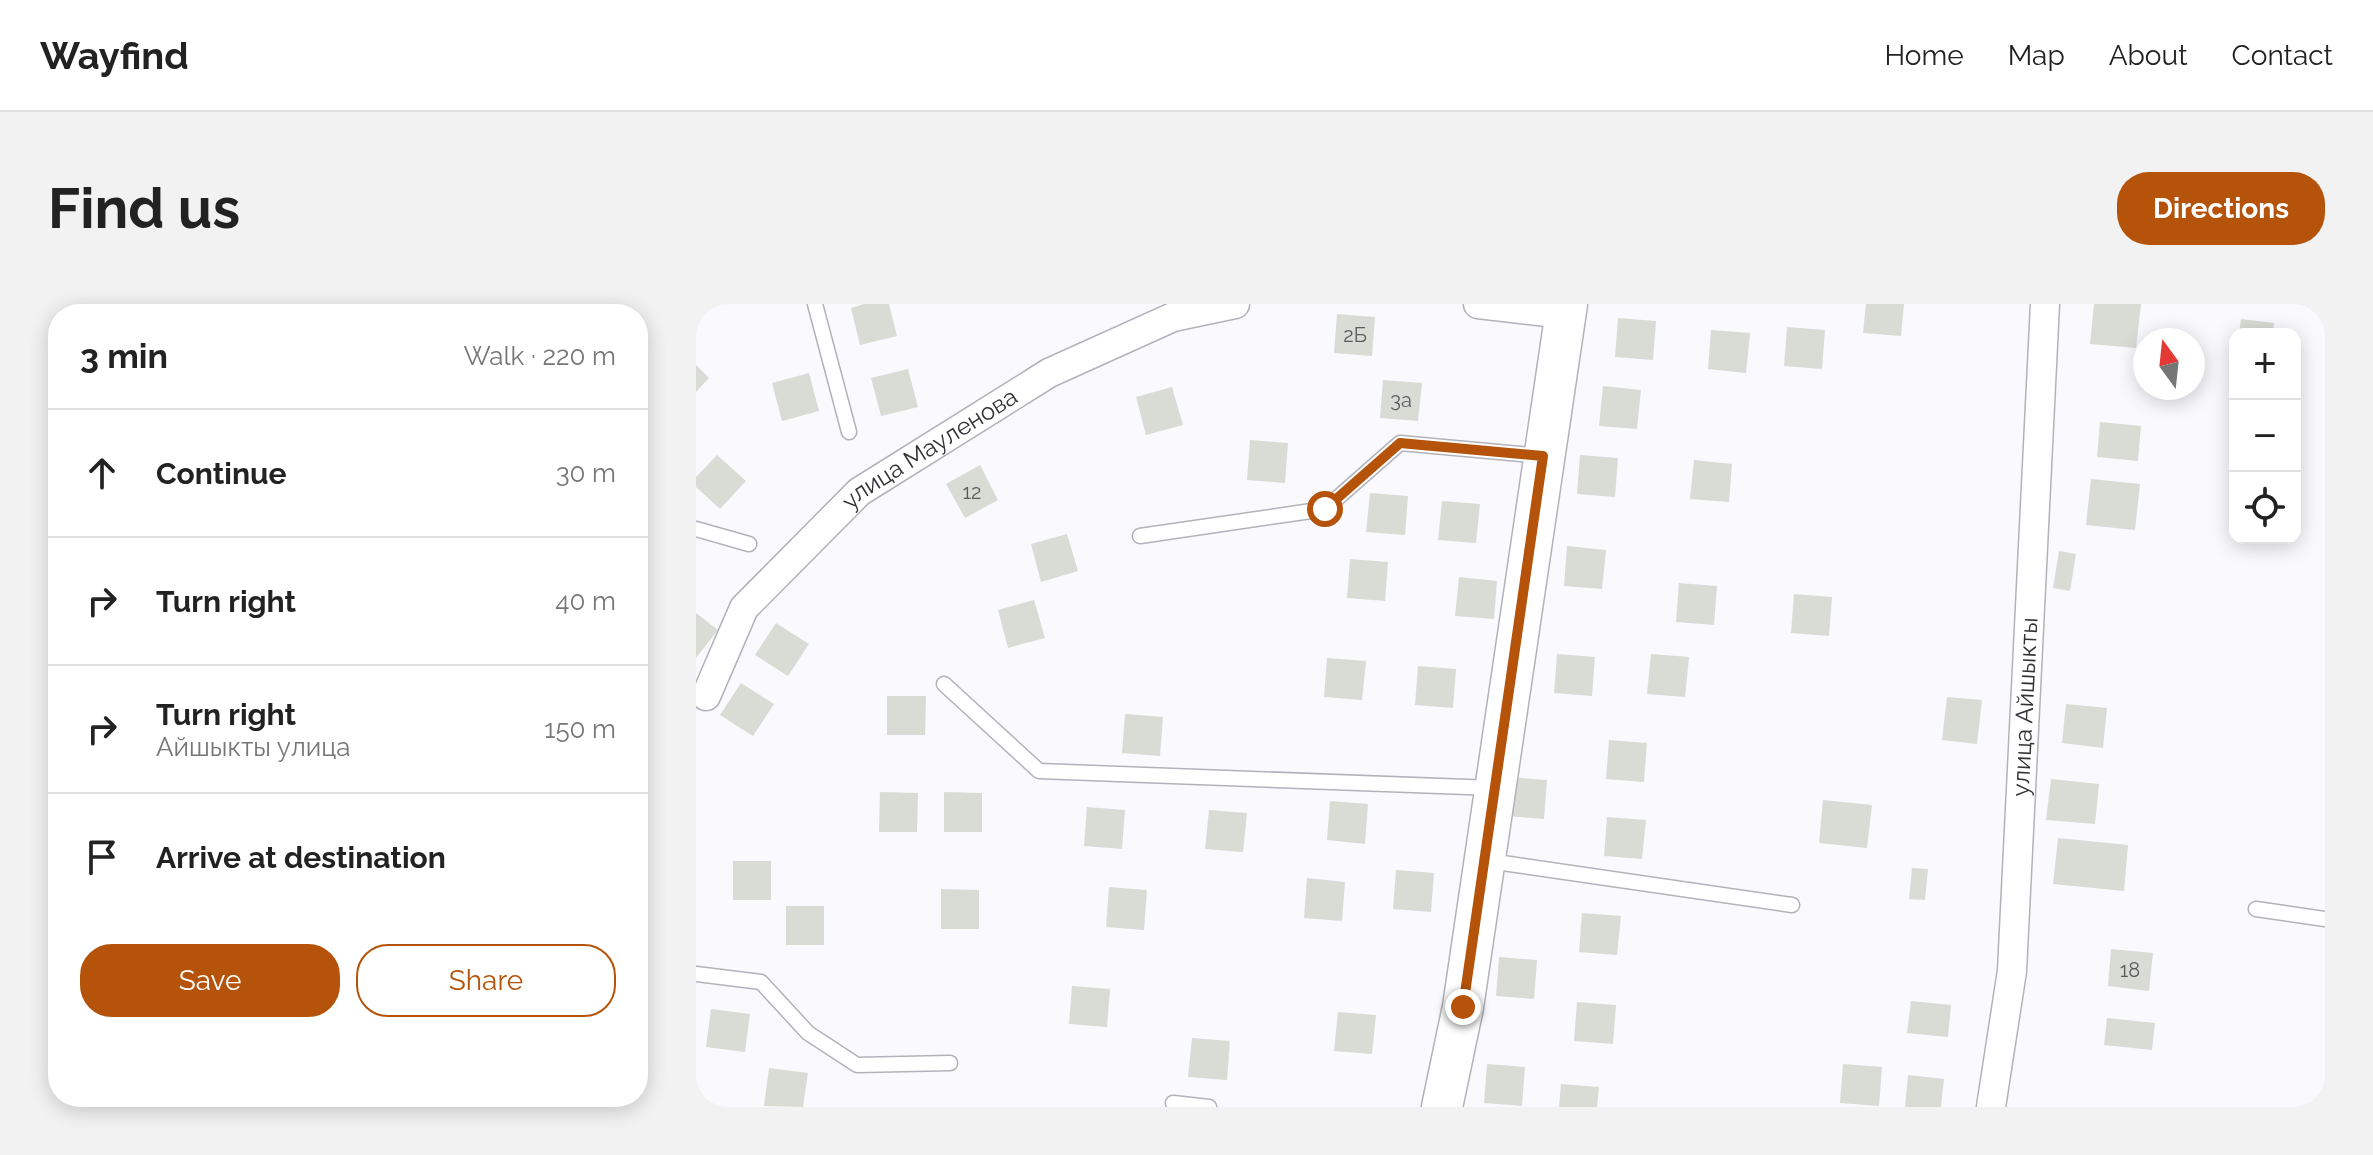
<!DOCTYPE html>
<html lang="en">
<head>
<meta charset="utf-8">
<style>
  body { margin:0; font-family:Raleway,sans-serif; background:#f2f2f2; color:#222 }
  .controls { position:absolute; right:24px; top:24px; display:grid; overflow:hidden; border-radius:16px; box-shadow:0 4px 20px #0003 }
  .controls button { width:72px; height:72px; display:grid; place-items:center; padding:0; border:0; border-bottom:2px solid #e0e0e0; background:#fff; color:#222; font:40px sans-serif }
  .compass { position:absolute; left:1437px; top:24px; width:72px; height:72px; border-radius:50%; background:#fff; box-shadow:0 4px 20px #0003; rotate:345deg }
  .stop { position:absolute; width:24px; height:24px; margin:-18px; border:6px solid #b45309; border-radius:50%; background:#fff }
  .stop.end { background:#b45309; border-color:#fff; box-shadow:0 2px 8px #0008 }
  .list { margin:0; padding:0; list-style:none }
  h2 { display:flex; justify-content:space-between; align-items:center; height:104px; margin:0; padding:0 32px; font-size:34px }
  h2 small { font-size:26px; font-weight:400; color:#767676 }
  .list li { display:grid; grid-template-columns:52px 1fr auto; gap:24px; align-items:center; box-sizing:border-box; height:128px; padding:0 32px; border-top:2px solid #e0e0e0 }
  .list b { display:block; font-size:30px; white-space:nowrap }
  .list p { margin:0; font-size:26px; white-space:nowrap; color:#767676 }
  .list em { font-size:26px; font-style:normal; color:#767676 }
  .actions { display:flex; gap:16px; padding:24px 32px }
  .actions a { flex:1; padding:18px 0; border:2px solid #b45309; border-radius:32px; text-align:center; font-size:28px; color:#b45309 }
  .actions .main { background:#b45309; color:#fff }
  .icon { flex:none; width:44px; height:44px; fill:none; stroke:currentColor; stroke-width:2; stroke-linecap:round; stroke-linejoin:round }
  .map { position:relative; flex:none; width:1629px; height:803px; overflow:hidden; border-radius:32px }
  header { display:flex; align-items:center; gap:48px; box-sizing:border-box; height:112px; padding:0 40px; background:#fff; border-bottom:2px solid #e0e0e0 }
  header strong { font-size:38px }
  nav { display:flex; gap:44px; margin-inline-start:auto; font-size:28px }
  .intro { display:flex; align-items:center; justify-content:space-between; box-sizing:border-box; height:192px; padding:0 48px }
  h1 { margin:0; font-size:56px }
  .button { padding:20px 36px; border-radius:32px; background:#b45309; color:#fff; font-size:28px; font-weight:700 }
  main { display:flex; gap:48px; padding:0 48px }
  aside { flex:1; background:#fff; border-radius:32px; box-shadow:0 4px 20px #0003 }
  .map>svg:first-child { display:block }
  .building { fill:#d9dcd4 }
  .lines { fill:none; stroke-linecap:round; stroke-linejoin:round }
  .lane-casing { stroke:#b2b2bb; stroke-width:17 }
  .street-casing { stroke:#b2b2bb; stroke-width:31 }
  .secondary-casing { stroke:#b2b2bb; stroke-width:43 }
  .lane { stroke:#fff; stroke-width:14 }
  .street { stroke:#fff; stroke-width:28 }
  .secondary { stroke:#fff; stroke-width:40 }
  .route { stroke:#b45309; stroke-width:10 }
  .labels { text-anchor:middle; stroke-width:7; stroke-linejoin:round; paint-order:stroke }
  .number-label { font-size:20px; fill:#5b5c5d }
  .street-label { font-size:24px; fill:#313235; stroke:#fff }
</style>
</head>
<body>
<header>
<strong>Wayfind</strong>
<nav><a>Home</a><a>Map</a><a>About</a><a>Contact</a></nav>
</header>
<div class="intro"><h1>Find us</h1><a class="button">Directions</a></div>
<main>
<aside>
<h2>3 min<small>Walk · 220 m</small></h2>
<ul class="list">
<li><svg class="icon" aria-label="ahead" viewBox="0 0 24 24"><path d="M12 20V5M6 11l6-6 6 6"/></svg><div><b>Continue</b></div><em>30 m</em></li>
<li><svg class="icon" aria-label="right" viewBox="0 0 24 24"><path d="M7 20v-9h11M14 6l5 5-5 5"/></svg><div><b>Turn right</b></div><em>40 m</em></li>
<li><svg class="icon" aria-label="right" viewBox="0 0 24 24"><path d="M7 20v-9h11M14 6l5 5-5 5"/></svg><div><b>Turn right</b><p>Айшыкты улица</p></div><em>150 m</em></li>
<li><svg class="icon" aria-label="arrive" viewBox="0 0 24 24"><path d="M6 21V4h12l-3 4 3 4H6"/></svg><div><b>Arrive at destination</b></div></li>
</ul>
<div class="actions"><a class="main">Save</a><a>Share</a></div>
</aside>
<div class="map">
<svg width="1629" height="803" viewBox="0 0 1629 803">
  <rect width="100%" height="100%" fill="#f9f9fe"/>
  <path class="building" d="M 168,0 L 193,0 L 201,32 L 164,41 L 155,4 Z
    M 1170,0 L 1208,0 L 1205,32 L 1167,29 Z
    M 1398,0 L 1445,0 L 1440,44 L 1394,40 Z
    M 641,10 L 679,13 L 676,52 L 638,49 Z
    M 922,14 L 960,17 L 957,56 L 919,53 Z
    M 1545,15 L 1578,19 L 1577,30 L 1543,30 Z
    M 1091,23 L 1129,26 L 1126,65 L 1088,62 Z
    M 1015,26 L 1054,29 L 1050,69 L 1012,65 Z
    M 0,61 L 13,74 L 0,88 Z
    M 212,65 L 222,103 L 185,112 L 175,74 Z
    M 113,69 L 123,107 L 86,117 L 76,79 Z
    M 687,76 L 726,79 L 722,117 L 684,114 Z
    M 907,82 L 945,86 L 941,125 L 903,122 Z
    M 476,83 L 487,121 L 450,131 L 440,93 Z
    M 1404,118 L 1445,122 L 1442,157 L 1401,153 Z
    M 554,136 L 592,139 L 589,179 L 551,176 Z
    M 21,151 L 50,177 L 24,205 L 0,183 L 0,173 Z
    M 884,151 L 922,154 L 919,193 L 881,190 Z
    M 998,156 L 1036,160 L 1033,198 L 994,195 Z
    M 284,161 L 302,196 L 269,214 L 250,180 Z
    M 1395,175 L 1444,180 L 1439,226 L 1390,221 Z
    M 674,189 L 712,192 L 709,231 L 670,228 Z
    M 746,197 L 784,200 L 780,239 L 742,236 Z
    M 371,230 L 382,267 L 345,278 L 335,240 Z
    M 871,242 L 910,246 L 906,285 L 868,282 Z
    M 1363,247 L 1380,250 L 1374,287 L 1357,284 Z
    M 654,255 L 692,258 L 689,297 L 651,294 Z
    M 763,273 L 801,277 L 798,315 L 759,312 Z
    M 983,279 L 1021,282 L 1018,321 L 980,318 Z
    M 1098,290 L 1136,293 L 1133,332 L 1095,329 Z
    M 338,296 L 349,334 L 312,344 L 302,306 Z
    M 0,309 L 22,326 L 0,354 Z
    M 80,319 L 113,340 L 92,372 L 59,351 Z
    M 861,350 L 899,353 L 896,392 L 858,389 Z
    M 955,350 L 993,353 L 989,393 L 951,390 Z
    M 631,354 L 670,357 L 666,396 L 628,393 Z
    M 722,362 L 760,365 L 757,404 L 719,401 Z
    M 45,379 L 78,400 L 57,432 L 24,411 Z
    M 191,392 L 230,392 L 229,431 L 191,431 Z
    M 1251,393 L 1286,396 L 1281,440 L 1246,436 Z
    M 1370,400 L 1411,404 L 1407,444 L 1366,439 Z
    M 429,410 L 467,413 L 464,452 L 426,449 Z
    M 913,436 L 951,439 L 948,478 L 910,475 Z
    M 813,473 L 851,476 L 848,515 L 809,512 Z
    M 1355,475 L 1403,480 L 1399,520 L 1350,516 Z
    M 184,488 L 222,489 L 221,528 L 183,528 Z
    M 248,488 L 286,489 L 286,528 L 248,528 Z
    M 1127,496 L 1176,501 L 1171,544 L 1123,539 Z
    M 634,497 L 672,500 L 669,540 L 631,536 Z
    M 391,503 L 429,506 L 426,545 L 388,542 Z
    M 513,506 L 551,509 L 547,548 L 509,545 Z
    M 911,513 L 950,516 L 946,555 L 908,552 Z
    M 1362,534 L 1432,541 L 1428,587 L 1357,580 Z
    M 37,557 L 75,557 L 75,596 L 37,596 Z
    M 1216,564 L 1232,565 L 1229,596 L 1213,595 Z
    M 700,566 L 738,569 L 735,608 L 697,605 Z
    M 611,574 L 649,578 L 646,617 L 608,614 Z
    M 413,583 L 451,586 L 448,626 L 410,623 Z
    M 245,585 L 283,586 L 283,625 L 245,625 Z
    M 90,602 L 128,602 L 128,641 L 90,641 Z
    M 886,609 L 925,612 L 921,651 L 883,648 Z
    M 1415,645 L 1457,649 L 1453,687 L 1412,682 Z
    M 803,653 L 841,656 L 838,695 L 800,692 Z
    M 376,682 L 414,685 L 411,723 L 373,720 Z
    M 1215,697 L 1255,701 L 1252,733 L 1211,729 Z
    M 881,698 L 920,701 L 917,740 L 878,737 Z
    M 15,705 L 54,710 L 49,748 L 10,743 Z
    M 642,708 L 680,711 L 676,750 L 638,747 Z
    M 1411,714 L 1459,719 L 1456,746 L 1408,741 Z
    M 496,734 L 534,737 L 531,776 L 492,773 Z
    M 791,760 L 829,763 L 826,802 L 788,799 Z
    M 1147,760 L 1186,763 L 1183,802 L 1144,799 Z
    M 73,764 L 112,769 L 107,803 L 68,802 Z
    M 1212,771 L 1248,775 L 1245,803 L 1209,803 Z
    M 865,780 L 903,783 L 901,803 L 863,803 Z"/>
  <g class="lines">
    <g class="lane-casing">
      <path id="lane" d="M 119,0 L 153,128
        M 0,225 L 53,240
        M 444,232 L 629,205 L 704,139 L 847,152
        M 248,380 L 343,467 L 798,484
        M 793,557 L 1096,601
        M 1560,605 L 1629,615
        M 0,670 L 65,678 L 112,729 L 161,761 L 254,759
        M 477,799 L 513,803"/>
    </g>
    <g class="street-casing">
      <g id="street">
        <path d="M 782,0 L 868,10"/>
        <path id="s1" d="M 10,392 L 48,304 L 163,188 L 353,69 L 477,13 L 539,0"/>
        <path id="s2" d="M 1295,803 L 1316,667 L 1349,0"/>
      </g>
    </g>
    <g class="secondary-casing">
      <path id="secondary" d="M 746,803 L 767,703 L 871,0"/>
    </g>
    <use href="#lane" class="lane"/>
    <use href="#street" class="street"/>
    <use href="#secondary" class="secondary"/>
  </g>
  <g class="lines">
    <path class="route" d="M 629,205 L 704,139 L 847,152 L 767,703"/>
  </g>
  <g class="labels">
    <g class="number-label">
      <text x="659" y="38">2Б</text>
      <text x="705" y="103">3а</text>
      <text x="276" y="195">12</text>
      <text x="1434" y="673">18</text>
    </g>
    <g class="street-label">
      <text dy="8" stroke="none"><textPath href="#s1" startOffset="342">улица Мауленова</textPath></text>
      <text dy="8" stroke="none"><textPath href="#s2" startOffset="402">улица Айшыкты</textPath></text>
    </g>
  </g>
</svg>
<div class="controls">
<button>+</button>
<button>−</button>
<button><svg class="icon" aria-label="locate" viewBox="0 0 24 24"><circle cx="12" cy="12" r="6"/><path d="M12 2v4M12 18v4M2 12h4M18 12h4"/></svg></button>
</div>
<svg class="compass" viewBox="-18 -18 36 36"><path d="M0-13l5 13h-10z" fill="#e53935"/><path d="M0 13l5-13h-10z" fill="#767676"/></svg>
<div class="stop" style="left:629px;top:205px"></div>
<div class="stop end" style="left:767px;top:703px"></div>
</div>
</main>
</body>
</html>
